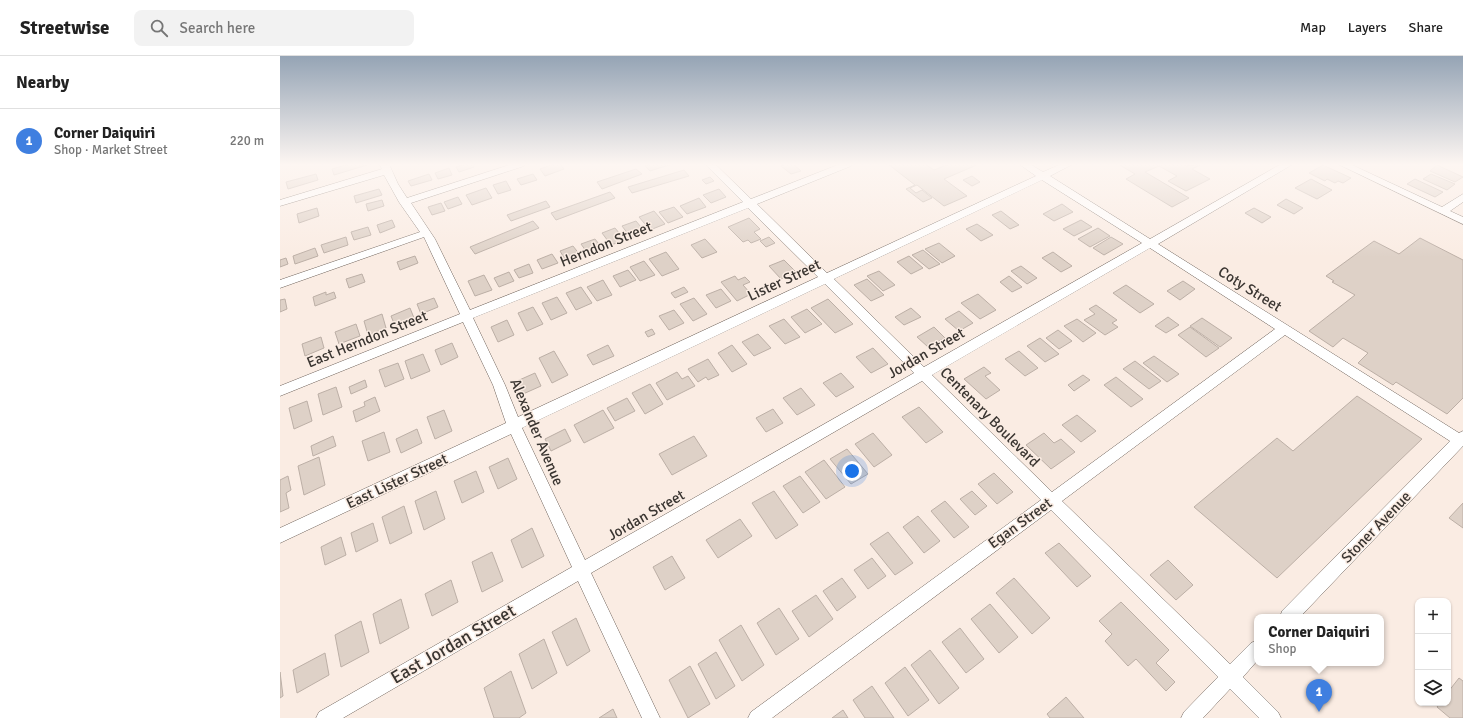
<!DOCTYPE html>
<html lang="en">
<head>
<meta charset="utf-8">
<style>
  body { margin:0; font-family:Signika,sans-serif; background:#f2f2f2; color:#222 }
  .controls { position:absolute; right:12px; bottom:12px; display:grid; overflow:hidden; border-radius:8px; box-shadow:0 1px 3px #0004 }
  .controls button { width:36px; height:36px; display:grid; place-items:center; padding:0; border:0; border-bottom:1px solid #e0e0e0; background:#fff; color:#222; font:20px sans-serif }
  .you { position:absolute; left:572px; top:415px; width:14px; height:14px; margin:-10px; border:3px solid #fff; border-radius:50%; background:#1a73e8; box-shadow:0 0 0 6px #1a73e833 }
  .badge { display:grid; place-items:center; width:26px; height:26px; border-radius:50%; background:#db2777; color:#fff; font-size:13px; font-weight:700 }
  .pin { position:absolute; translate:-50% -33px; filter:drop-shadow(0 1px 2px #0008) }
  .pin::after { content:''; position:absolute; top:21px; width:14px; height:12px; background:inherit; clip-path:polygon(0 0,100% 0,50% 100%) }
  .popup { position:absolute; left:974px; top:558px; width:130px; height:52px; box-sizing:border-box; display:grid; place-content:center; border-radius:8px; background:#fff; filter:drop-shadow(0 1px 3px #0005); font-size:13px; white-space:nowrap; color:#767676 }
  .popup b { font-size:15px; color:#222 }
  .popup::after { content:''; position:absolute; left:50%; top:100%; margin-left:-8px; border:8px solid transparent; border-top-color:#fff }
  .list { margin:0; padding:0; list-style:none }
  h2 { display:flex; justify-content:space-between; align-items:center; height:52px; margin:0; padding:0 16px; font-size:17px }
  h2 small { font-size:13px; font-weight:400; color:#767676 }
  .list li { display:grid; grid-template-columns:26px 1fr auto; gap:12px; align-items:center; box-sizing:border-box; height:64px; padding:0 16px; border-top:1px solid #e0e0e0 }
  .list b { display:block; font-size:15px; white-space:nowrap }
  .list p { margin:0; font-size:13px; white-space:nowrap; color:#767676 }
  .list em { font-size:13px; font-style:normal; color:#767676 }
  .icon { flex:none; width:22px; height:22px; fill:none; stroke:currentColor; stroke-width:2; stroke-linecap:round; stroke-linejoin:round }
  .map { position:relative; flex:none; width:1183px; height:662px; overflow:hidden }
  header { display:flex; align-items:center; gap:24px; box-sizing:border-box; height:56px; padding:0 20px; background:#fff; border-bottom:1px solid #e0e0e0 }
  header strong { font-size:19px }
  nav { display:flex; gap:22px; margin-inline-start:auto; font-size:14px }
  .search { width:280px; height:36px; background:#f2f2f2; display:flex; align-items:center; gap:10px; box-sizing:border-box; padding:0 14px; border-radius:8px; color:#767676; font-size:15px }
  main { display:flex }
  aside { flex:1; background:#fff }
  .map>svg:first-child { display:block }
  .building { fill:#ded1c7; stroke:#bcafa6 }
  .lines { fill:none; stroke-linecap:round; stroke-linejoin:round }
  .minor-casing { stroke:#6e625a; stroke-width:1 }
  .minor { fill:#fff; fill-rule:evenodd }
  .labels { text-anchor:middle; stroke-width:3; stroke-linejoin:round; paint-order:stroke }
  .street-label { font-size:15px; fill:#3a3531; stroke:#faece3 }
  .near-street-label { font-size:18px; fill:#3a3531; stroke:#faece3 }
</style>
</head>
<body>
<header>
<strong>Streetwise</strong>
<div class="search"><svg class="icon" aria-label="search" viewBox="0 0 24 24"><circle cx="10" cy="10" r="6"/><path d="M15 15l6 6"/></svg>Search here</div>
<nav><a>Map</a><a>Layers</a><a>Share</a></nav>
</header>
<main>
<aside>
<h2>Nearby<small></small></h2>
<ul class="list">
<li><span class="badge" style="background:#3f7fe0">1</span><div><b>Corner Daiquiri</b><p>Shop · Market Street</p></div><em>220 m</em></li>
</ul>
</aside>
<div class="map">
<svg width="1183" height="662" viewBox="0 0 1183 662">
  <rect width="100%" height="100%" fill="#faece3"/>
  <path class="building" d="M 69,108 L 87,109 L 54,119 L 52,113 Z
    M 185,108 L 192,108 L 194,111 L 179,116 L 176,111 Z
    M 274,108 L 280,108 L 284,113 L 265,120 L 260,113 Z
    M 370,108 L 392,108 L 370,115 L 365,110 Z
    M 506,108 L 513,108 L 521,115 L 511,118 L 501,110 Z
    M 608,108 L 645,108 L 654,114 L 669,108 L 699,108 L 664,123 L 687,140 L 664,150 L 637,129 L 630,132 L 636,137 L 642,134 L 652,142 L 643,146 L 626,133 L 635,129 Z
    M 838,108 L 903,108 L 906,110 L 922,108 L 912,113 L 930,123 L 906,135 L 888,125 L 897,120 L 879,110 L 865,116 L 909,142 L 892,151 L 846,123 L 855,118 Z
    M 1043,109 L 1071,122 L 1063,127 L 1058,125 L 1055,127 L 1047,123 L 1045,125 L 1029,117 Z
    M 1157,109 L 1183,121 L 1175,126 L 1150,115 Z
    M 169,112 L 172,119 L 158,123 L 155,117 Z
    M 356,113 L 362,118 L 322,133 L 317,126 Z
    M 404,114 L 409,120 L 352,137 L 348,131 Z
    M 36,118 L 38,124 L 8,133 L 6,126 Z
    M 149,118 L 152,124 L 131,130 L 128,125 Z
    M 253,118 L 257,124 L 241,129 L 237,123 Z
    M 1151,118 L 1175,128 L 1167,134 L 1143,123 Z
    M 692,120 L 700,126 L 692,130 L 683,124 Z
    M 430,121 L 434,125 L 426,128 L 422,124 Z
    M 1031,123 L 1052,134 L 1037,143 L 1015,132 Z
    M 1135,123 L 1163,136 L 1155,141 L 1127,128 Z
    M 226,125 L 231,134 L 218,138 L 213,129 Z
    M 206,132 L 212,142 L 192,149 L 186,139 Z
    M 99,133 L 102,139 L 76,147 L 74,140 Z
    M 439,133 L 446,141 L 431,147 L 423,139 Z
    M 330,136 L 335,142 L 276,164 L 271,157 Z
    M 178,141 L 182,148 L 168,153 L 164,146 Z
    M 419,142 L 426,151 L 407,158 L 400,150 Z
    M 1006,143 L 1023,152 L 1014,158 L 997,149 Z
    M 102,144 L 104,150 L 88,155 L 86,148 Z
    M 266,145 L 270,151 L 231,165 L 227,159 Z
    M 161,147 L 165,155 L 152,159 L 148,151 Z
    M 782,148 L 793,156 L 774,165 L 763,158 Z
    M 394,151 L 403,161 L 388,167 L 379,156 Z
    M 37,152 L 39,160 L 19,167 L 17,158 Z
    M 974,152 L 991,161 L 982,167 L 965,157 Z
    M 374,155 L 385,168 L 370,174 L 359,161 Z
    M 721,155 L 739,169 L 730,173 L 712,159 Z
    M 469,162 L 480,173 L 474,176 L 481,183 L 471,187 L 468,184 L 463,186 L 448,171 Z
    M 112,164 L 115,171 L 100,177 L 97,169 Z
    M 801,164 L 812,171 L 794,180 L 783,173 Z
    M 253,165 L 259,172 L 195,198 L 190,191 Z
    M 356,165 L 365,176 L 351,182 L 342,170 Z
    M 697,168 L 713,179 L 701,185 L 686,173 Z
    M 88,171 L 91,179 L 74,184 L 71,176 Z
    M 335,172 L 345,184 L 331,189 L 322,177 Z
    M 818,172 L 830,180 L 810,191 L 798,183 Z
    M 66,181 L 68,189 L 44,197 L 41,189 Z
    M 489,181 L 495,187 L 486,191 L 480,185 Z
    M 831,181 L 843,188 L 824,199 L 813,192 Z
    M 1140,182 L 1183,204 L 1183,342 L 1167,358 L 1116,326 L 1113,329 L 1078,307 L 1088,297 L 1063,282 L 1053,291 L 1029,275 L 1075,239 L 1052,226 L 1054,225 L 1046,220 L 1094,185 L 1119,198 Z
    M 315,183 L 322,192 L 308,198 L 301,188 Z
    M 425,183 L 437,196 L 422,202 L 411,189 Z
    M 659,187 L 675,200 L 662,207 L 645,193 Z
    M 293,190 L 300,199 L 286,205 L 280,195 Z
    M 35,192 L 38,200 L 15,208 L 13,200 Z
    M 643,194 L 660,208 L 649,213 L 632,199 Z
    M 386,196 L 399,213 L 382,220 L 369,203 Z
    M 773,196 L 792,210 L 781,216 L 762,202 Z
    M 272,198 L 278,207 L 262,213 L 257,204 Z
    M 135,200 L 138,207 L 120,214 L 117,206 Z
    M 629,200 L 643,212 L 631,218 L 617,206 Z
    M 6,202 L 8,208 L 0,211 L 0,204 Z
    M 504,204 L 516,216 L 501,223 L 489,210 Z
    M 364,205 L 375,219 L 360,225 L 350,211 Z
    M 249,208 L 253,217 L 239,222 L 234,214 Z
    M 741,210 L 757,222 L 747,228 L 731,215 Z
    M 348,214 L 356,224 L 340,231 L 333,220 Z
    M 599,215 L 615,229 L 603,235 L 587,220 Z
    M 229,216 L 234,225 L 219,231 L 214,222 Z
    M 82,218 L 85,226 L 69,232 L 66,223 Z
    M 204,219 L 212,234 L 195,240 L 188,225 Z
    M 455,220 L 458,224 L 465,221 L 470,226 L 463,229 L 471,238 L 457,245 L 441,226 Z
    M 729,220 L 742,231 L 732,236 L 720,226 Z
    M 587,223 L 604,239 L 591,245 L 574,229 Z
    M 323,224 L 332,239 L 317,245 L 307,231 Z
    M 903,225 L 915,233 L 900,244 L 887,235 Z
    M 846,229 L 874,248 L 860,257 L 833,237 Z
    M 301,231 L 312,247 L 296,254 L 286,237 Z
    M 404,231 L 408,236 L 395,242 L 391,237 Z
    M 441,233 L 451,245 L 436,252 L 426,239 Z
    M 46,236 L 46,239 L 54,236 L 56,242 L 35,250 L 33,241 Z
    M 698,238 L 716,254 L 700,263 L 681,247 Z
    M 277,241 L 287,257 L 271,264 L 262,247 Z
    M 154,242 L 158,251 L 141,258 L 137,248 Z
    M 414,242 L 427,258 L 413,265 L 400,248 Z
    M 5,243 L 7,253 L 0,256 L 0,244 Z
    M 548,243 L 573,268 L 555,277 L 531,252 Z
    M 816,249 L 837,264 L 832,267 L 838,271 L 825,279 L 804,264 L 815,258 L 809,253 Z
    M 253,251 L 263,268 L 247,275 L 238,257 Z
    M 130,252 L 134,262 L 115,270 L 111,260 Z
    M 631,252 L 641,261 L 624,269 L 615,261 Z
    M 527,253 L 542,268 L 525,277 L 511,261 Z
    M 394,254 L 404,267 L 389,274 L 379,260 Z
    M 679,255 L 693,267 L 679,275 L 665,263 Z
    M 102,258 L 106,272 L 88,279 L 84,265 Z
    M 888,261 L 899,269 L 886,277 L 875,270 Z
    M 922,262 L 952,282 L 940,291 L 910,270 Z
    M 504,263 L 520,281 L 505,288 L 489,270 Z
    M 797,263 L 816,277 L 803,286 L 784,270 Z
    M 227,264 L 234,279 L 218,286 L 211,271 Z
    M 76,268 L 80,280 L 59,288 L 55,276 Z
    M 654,271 L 665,282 L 648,291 L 637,281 Z
    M 910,271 L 939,292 L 926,301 L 898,279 Z
    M 372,273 L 375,278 L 368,281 L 365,276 Z
    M 778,274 L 792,285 L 779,293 L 766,282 Z
    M 478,278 L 491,292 L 474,300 L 462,286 Z
    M 41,281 L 44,292 L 25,300 L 22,288 Z
    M 760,282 L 779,298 L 765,306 L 747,290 Z
    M 172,287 L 178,301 L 161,309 L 155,294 Z
    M 328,289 L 334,300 L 313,309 L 307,299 Z
    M 452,289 L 467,308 L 452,316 L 438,297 Z
    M 593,292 L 608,308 L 591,317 L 576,301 Z
    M 274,295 L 288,319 L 272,327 L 259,302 Z
    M 739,295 L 758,312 L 745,320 L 725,303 Z
    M 143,298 L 150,315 L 131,323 L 125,305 Z
    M 874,300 L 899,318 L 887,326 L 863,307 Z
    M 428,303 L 439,319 L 428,324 L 426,321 L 418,326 L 408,313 Z
    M 855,305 L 881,325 L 869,333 L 843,313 Z
    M 118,307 L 124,323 L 105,331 L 99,314 Z
    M 704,311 L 711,317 L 705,320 L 720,334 L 706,343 L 684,323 Z
    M 397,316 L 402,323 L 408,320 L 415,330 L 387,344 L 376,327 Z
    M 255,317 L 261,330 L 243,338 L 237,325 Z
    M 561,317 L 574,331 L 556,341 L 543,327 Z
    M 803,319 L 810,324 L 794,335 L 788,329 Z
    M 836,321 L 863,343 L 851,351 L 824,329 Z
    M 85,324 L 87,331 L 71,338 L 69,331 Z
    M 370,328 L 383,348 L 365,358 L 352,337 Z
    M 56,331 L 62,351 L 43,359 L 38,338 Z
    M 521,332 L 535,349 L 517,359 L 503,342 Z
    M 1077,340 L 1142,383 L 997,522 L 914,451 L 997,382 L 1013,395 Z
    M 95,341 L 100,355 L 76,366 L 73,355 L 85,350 L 84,346 Z
    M 347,342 L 355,355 L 335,365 L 327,352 Z
    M 27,345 L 32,365 L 14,373 L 9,352 Z
    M 639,351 L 663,376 L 646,387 L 622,361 Z
    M 493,353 L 503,367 L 486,376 L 476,362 Z
    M 164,354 L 172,375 L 155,383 L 147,361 Z
    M 323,354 L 334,372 L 304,387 L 294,369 Z
    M 797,359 L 816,375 L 801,386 L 782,369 Z
    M 137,373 L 142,387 L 121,397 L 116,383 Z
    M 285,373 L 291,385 L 271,395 L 265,383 Z
    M 104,376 L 110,396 L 88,405 L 82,385 Z
    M 593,377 L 612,399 L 594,411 L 575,388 Z
    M 764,377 L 774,387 L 781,383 L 795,396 L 771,413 L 746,389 Z
    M 53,380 L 56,390 L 33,400 L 31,390 Z
    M 414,380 L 427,400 L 392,419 L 379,398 Z
    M 567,393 L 588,418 L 571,428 L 550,403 Z
    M 39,401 L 45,429 L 24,439 L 18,410 Z
    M 228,402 L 237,423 L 218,433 L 209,411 Z
    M 544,404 L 565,431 L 546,443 L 525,416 Z
    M 196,415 L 204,436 L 182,447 L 174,425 Z
    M 714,417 L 733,436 L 717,448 L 698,428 Z
    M 8,420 L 11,434 L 6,437 L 9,452 L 0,456 L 0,424 Z
    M 520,420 L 540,446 L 523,457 L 503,430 Z
    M 156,435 L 165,463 L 144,474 L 135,445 Z
    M 494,435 L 518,469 L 496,483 L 472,447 Z
    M 692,435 L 707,450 L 695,459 L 680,443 Z
    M 665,445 L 689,471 L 674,482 L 651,455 Z
    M 1183,447 L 1183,472 L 1169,462 Z
    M 124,450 L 132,477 L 110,488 L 102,461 Z
    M 638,460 L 660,485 L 644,497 L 623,471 Z
    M 460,463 L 472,480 L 438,502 L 426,484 Z
    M 93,467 L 98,485 L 76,496 L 71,477 Z
    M 252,472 L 264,500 L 242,512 L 231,484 Z
    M 608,476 L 633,507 L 615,519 L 590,488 Z
    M 61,481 L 66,499 L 45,509 L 41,491 Z
    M 779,487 L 811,520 L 797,531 L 765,497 Z
    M 212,496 L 223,525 L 202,536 L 192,506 Z
    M 392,500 L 405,522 L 385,534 L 373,511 Z
    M 592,502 L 606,520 L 588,533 L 574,514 Z
    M 888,504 L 913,529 L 896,544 L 870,519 Z
    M 562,522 L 576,541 L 557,555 L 543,535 Z
    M 734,522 L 770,562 L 752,578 L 716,537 Z
    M 171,524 L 178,546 L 152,560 L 145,538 Z
    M 536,539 L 553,563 L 529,581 L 512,555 Z
    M 121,543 L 129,572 L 100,588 L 93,558 Z
    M 841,546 L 889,594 L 876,607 L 895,626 L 886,635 L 856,603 L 848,610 L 825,585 L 832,578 L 819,565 Z
    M 710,548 L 738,581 L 719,597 L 691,563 Z
    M 499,552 L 519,583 L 496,599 L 477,567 Z
    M 296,562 L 310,595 L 287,610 L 272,576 Z
    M 81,565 L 89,596 L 61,611 L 55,579 Z
    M 461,569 L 484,609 L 462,625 L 439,584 Z
    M 680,572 L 704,603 L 686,617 L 662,586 Z
    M 264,583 L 277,617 L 252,633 L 239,598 Z
    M 650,594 L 679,632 L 659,648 L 631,609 Z
    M 436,596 L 455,630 L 436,643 L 418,608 Z
    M 45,597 L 49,619 L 17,637 L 13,614 Z
    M 410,610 L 430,648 L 408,662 L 389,624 Z
    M 625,611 L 649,644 L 628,660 L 605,627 Z
    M 231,615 L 246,657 L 239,662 L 214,662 L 204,632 Z
    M 0,616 L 3,640 L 0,642 Z
    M 1179,622 L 1183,625 L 1183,662 L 1170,662 L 1157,651 L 1160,647 L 1168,647 L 1168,636 Z
    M 592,630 L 614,662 L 585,662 L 573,644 Z
    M 786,641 L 804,662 L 770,662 L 767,658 Z
    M 333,653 L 337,662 L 319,662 Z
    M 563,654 L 568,662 L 552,662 Z"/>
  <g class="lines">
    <g class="minor-casing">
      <path id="minor" d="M 99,108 L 109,108 L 118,128 L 127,142 L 232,108 L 246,108 L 244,110 L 131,147 L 155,183 L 190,254 L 463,146 L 425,108 L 435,108 L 471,143 L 560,108 L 573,108 L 571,110 L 477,148 L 547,217 L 756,120 L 739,108 L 750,108 L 763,116 L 781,108 L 793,108 L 770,120 L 870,183 L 1001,108 L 1013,108 L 878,188 L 1179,377 L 1183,375 L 1183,390 L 1020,561 L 1000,561 L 1002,555 L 1170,385 L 1005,279 L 782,445 L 950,608 L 971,587 L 977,584 L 977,605 L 963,621 L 998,656 L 1001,662 L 979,662 L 950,633 L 923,662 L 901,662 L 904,656 L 938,621 L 771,454 L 492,662 L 468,662 L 471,656 L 761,444 L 642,325 L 311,517 L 380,662 L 362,662 L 298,525 L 63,662 L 36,662 L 39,656 L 292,511 L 231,378 L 0,487 L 0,472 L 226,367 L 213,329 L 183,266 L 0,340 L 0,330 L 180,258 L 144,181 L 0,232 L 0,224 L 140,176 L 119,146 L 104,119 L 0,150 L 0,144 L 102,113 ZM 762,124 L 862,187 L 644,311 L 554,223 ZM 468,152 L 538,221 L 238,361 L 225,329 L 193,262 ZM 870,192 L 995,273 L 772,436 L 652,319 ZM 545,228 L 634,317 L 305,504 L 242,372 Z
        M 1058,108 L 1070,108 L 1162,151 L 1183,138 L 1183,146 L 1170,155 L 1183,161 L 1183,168 Z"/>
    </g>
    <use href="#minor" class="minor"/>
  </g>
  <linearGradient id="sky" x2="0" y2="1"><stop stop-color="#95a4b5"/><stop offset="0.54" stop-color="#fdf6f2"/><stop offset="1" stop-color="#fdf6f2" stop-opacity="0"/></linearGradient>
  <rect width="1183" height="201" fill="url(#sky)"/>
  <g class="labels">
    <g class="street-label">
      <text transform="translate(326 188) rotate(-22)" y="5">Herndon Street</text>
      <text transform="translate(504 224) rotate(-25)" y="5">Lister Street</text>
      <text transform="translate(970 233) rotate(32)" y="5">Coty Street</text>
      <text transform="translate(87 283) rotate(-22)" y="5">East Herndon Street</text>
      <text transform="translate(646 297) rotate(-30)" y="5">Jordan Street</text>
      <text transform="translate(710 361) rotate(45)" y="5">Centenary Boulevard</text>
      <text transform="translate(257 376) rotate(67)" y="5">Alexander Avenue</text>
      <text transform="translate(117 425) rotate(-25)" y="5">East Lister Street</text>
      <text transform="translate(366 459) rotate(-30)" y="5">Jordan Street</text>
      <text transform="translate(740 467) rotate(-36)" y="5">Egan Street</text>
      <text transform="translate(1096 471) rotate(-46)" y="5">Stoner Avenue</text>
    </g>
    <g class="near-street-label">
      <text transform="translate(173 588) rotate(-30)" y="6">East Jordan Street</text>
    </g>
  </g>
</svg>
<div class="controls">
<button>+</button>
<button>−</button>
<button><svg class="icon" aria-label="layers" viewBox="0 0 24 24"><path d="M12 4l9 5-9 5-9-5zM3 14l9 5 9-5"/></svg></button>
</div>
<div class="you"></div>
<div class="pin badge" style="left:1039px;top:656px;background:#3f7fe0">1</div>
<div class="popup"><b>Corner Daiquiri</b>Shop</div>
</div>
</main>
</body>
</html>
